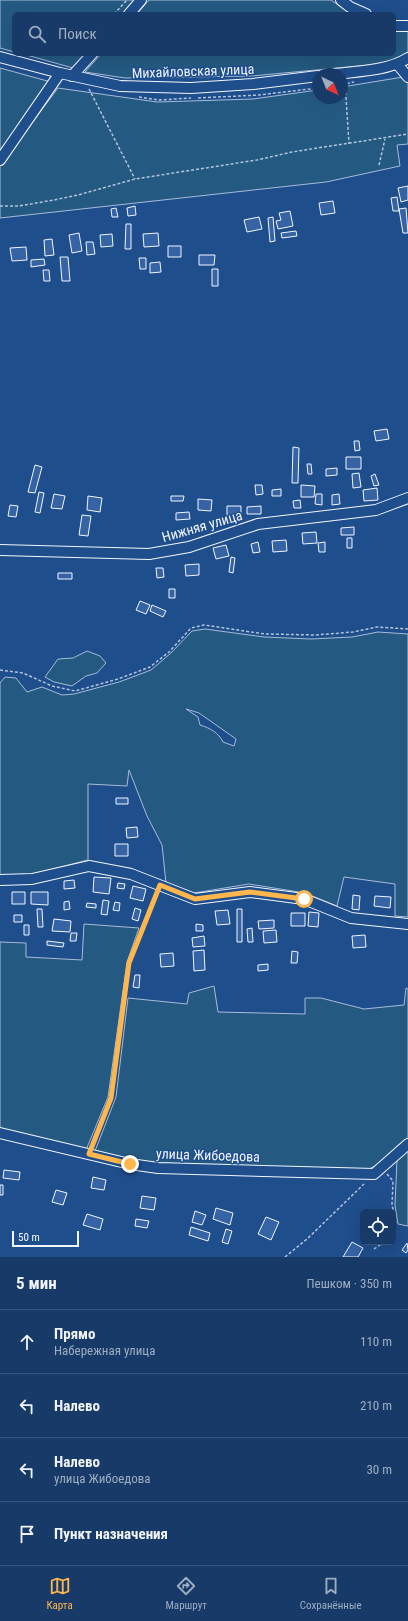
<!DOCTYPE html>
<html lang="ru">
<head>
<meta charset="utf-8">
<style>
  body { margin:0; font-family:"Roboto Condensed",sans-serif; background:#20416f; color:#f1f3f6 }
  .controls { position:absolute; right:12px; bottom:12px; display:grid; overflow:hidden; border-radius:6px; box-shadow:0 4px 16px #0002 }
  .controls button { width:36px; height:36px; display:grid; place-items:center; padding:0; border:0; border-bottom:1px solid #36547d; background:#173a69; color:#f1f3f6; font:20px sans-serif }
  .compass { position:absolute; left:312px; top:68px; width:36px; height:36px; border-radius:50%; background:#173a69; box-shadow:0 4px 16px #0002; rotate:137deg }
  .scale { position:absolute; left:12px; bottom:10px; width:67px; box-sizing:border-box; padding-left:4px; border:2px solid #f2f6ff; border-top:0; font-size:11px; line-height:14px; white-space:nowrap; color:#f2f6ff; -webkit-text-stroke:3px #1f4e8c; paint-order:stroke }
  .stop { position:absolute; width:12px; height:12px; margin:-9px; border:3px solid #ffb74d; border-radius:50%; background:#fff }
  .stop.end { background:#ffb74d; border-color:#fff; box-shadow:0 1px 4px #0008 }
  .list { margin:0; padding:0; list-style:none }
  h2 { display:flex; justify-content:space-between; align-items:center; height:52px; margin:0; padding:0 16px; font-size:17px }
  h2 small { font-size:13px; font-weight:400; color:#9eadc0 }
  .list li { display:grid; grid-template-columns:26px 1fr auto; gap:12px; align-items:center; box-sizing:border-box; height:64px; padding:0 16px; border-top:1px solid #36547d }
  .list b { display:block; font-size:15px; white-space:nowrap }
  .list p { margin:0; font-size:13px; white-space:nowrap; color:#9eadc0 }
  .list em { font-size:13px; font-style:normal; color:#9eadc0 }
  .icon { flex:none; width:22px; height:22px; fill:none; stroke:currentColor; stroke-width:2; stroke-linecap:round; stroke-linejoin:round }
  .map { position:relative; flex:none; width:408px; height:1257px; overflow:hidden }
  .search { position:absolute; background:#173a69; box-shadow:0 4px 16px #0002; left:12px; right:12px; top:12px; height:44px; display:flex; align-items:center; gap:10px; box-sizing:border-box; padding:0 14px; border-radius:6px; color:#9eadc0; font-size:15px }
  .sheet { height:308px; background:#173a69 }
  nav { display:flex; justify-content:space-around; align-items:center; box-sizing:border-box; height:56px; border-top:1px solid #36547d; background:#173a69; font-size:11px; color:#9eadc0 }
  nav a { display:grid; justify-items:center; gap:2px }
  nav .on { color:#ffb74d }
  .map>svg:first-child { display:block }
  .green { fill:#245a82; stroke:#a8bbd7; fill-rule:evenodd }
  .building { fill:#3563a3; stroke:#f2f6ff }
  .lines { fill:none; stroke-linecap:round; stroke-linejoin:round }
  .minor-casing { stroke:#f2f6ff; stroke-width:12 }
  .path { stroke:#b3c4dc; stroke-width:1.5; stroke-dasharray:3 2; stroke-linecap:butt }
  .minor { stroke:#1f4e8c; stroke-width:10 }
  .route { stroke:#ffb74d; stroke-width:5 }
  .labels { text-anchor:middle; stroke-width:3; stroke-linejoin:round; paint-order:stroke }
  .street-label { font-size:14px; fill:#f2f6ff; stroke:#1f4e8c }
</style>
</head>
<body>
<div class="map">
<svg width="408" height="1257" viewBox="0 0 408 1257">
  <rect width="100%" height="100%" fill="#1f4e8c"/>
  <path class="green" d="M 0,0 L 135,0 L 123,14 L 14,14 L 14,52 L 0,48 Z
    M 149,0 L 331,0 L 351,14 L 137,14 Z
    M 394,31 L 408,31 L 408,53 L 396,60 L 369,65 L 252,76 L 125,78 L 85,72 L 101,54 L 394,54 Z
    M 23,54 L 86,54 L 73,68 Z
    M 0,68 L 51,82 L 0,150 Z
    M 403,77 L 408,82 L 408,144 L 397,145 L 400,166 L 326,182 L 0,218 L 0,166 L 58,88 L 157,102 L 253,99 L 318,90 L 318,98 L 342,98 L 342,87 Z
    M 205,629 L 264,637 L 311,639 L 352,637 L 378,632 L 408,634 L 408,917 L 395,916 L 395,884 L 344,877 L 337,906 L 305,893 L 249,884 L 194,893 L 166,883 L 162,845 L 147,816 L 129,770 L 127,786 L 88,784 L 88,860 L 30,875 L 0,875 L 0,683 L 5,677 L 16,678 L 27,692 L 42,687 L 62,695 L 74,694 L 119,682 L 151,670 L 171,653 L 192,631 ZM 186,709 L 199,713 L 236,739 L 234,746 L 223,742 C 219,733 210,728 200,725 L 198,717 Z
    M 87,651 L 100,656 L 106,663 L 97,673 L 86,676 L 72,686 L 54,682 L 45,677 L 58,659 L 73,658 Z
    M 84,924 L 139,928 L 127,962 L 108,1097 L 86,1150 L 0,1130 L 0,942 L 26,943 L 26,957 L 82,960 Z
    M 214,986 L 218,1012 L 305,1014 L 305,998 L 321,998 L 364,1009 L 404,1005 L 406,988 L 408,989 L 408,1138 L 403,1141 L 379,1164 L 367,1170 L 160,1163 L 130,1159 L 95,1151 L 116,1097 L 128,998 L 187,1004 L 189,993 Z
    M 408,1149 L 408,1226 L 398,1224 L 395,1205 L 397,1160 Z"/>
  <path class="building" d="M 408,186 L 408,200 L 401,202 L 398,188 Z
    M 397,197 L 399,211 L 393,211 L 391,198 Z
    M 333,201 L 335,213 L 321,215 L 319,203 Z
    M 135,206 L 136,215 L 128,216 L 127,208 Z
    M 116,208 L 118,217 L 112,217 L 111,209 Z
    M 406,208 L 408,233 L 403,233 L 399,209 Z
    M 290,211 L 293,226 L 278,229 L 276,221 L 281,220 L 279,213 Z
    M 259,217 L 262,229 L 247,232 L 244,220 Z
    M 273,217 L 275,241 L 270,242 L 268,218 Z
    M 126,224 L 131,224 L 131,249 L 125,249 Z
    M 296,231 L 297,236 L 282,238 L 281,233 Z
    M 79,233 L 82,251 L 72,253 L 69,235 Z
    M 158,233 L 159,246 L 144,247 L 143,234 Z
    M 112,234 L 113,246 L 101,247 L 100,235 Z
    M 52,239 L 54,255 L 45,256 L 44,240 Z
    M 86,242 L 93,242 L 95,254 L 87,255 Z
    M 168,246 L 181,246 L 181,257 L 168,257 Z
    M 26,247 L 27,260 L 12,261 L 10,248 Z
    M 199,255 L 215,255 L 214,265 L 199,265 Z
    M 60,257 L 68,257 L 70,281 L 62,281 Z
    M 139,258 L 146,258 L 146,269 L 140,269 Z
    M 44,259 L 45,265 L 31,267 L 31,260 Z
    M 160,262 L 161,272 L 150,273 L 150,263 Z
    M 212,269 L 218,269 L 218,286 L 212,286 Z
    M 43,270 L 49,270 L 50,281 L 44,281 Z
    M 387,429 L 389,439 L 376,441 L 374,431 Z
    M 354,441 L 359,441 L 360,450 L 355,451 Z
    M 293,447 L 299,448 L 298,483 L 292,483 Z
    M 346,457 L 361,457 L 361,469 L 346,469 Z
    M 307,464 L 311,464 L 312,474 L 308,474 Z
    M 35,465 L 42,467 L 35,493 L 28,492 Z
    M 337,468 L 337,475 L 326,476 L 326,469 Z
    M 359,473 L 361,487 L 353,488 L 352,474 Z
    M 375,474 L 379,485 L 374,486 L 371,476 Z
    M 255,485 L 262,485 L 263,494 L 256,495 Z
    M 301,485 L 315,486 L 314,497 L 301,497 Z
    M 377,488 L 378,500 L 364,501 L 363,490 Z
    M 281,489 L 281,496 L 272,496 L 272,490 Z
    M 39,492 L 44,493 L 40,513 L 35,512 Z
    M 54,494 L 65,496 L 62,509 L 51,508 Z
    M 316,494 L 322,494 L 322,505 L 315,504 Z
    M 339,494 L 340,504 L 332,505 L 332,495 Z
    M 88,496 L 102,498 L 100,512 L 87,510 Z
    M 171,496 L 184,496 L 183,501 L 171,501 Z
    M 198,499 L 212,500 L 211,511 L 198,510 Z
    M 300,500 L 301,508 L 294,508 L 293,501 Z
    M 10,505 L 18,506 L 16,517 L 8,516 Z
    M 227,506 L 241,506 L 241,517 L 227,517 Z
    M 261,506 L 261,514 L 247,514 L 247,507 Z
    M 189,512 L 190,519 L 176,520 L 176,513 Z
    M 82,515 L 91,516 L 88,536 L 79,535 Z
    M 354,527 L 354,535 L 341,535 L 341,528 Z
    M 316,532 L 317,543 L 303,544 L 302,533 Z
    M 347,538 L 352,538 L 352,548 L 347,548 Z
    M 286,540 L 287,551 L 273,552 L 272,541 Z
    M 258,542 L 260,552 L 253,553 L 251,544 Z
    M 325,542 L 325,552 L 319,552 L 318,543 Z
    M 226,545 L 229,556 L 216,559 L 213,548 Z
    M 231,557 L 235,558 L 233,573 L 229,572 Z
    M 199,564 L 199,575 L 186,576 L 185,565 Z
    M 156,568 L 163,568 L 164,577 L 157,578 Z
    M 58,573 L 72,573 L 72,579 L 58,579 Z
    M 169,589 L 175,589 L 175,598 L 169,598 Z
    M 140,601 L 150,605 L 146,614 L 136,610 Z
    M 152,605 L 166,611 L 163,617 L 150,611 Z
    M 116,798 L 128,798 L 128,804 L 116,804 Z
    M 137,827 L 138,837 L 127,838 L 126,828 Z
    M 115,844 L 128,844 L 128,856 L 115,856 Z
    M 94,877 L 111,878 L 109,894 L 93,892 Z
    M 74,880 L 75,888 L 64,889 L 64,881 Z
    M 118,883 L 125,884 L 124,889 L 117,888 Z
    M 133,886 L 146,889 L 143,901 L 130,898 Z
    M 12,892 L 25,892 L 25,904 L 12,904 Z
    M 31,892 L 48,892 L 48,905 L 31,904 Z
    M 353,895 L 360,896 L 359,910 L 352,909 Z
    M 375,896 L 391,897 L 390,908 L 374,906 Z
    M 103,900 L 109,901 L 107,915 L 101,914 Z
    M 69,901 L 70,909 L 64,910 L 64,902 Z
    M 115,902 L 120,903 L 119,911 L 113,910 Z
    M 87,903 L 96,904 L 96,908 L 86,907 Z
    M 135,908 L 141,910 L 138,921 L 132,919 Z
    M 37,909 L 42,909 L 43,927 L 38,927 Z
    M 237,909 L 242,909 L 242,942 L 237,942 Z
    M 228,910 L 230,924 L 217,925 L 215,911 Z
    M 309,912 L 319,913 L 318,927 L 308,926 Z
    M 291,913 L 305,913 L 305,926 L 291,926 Z
    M 14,915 L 22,915 L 22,922 L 14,922 Z
    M 54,919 L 71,921 L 70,932 L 52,931 Z
    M 274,920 L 274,928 L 259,929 L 258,921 Z
    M 196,924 L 203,925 L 203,931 L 196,931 Z
    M 24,925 L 29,925 L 29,935 L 24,935 Z
    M 252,928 L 253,942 L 248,942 L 247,929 Z
    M 276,930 L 277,942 L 264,943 L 263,931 Z
    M 71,933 L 77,933 L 76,941 L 70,941 Z
    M 365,935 L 366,947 L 353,948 L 352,936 Z
    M 204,936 L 205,946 L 193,947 L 192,938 Z
    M 47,941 L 64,943 L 63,947 L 47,945 Z
    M 204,950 L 205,970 L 194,971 L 193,951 Z
    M 292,951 L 298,952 L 297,963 L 291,963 Z
    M 173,953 L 174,966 L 161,967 L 160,954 Z
    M 268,964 L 268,970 L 258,971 L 258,965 Z
    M 135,975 L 140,975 L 139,988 L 133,987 Z
    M 4,1170 L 20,1172 L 19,1180 L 3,1178 Z
    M 93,1177 L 106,1180 L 104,1190 L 91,1188 Z
    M 0,1185 L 3,1185 L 3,1195 L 0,1195 Z
    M 56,1190 L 67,1193 L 63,1205 L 52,1202 Z
    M 142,1196 L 156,1198 L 154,1210 L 140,1208 Z
    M 216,1208 L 233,1213 L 230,1225 L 213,1219 Z
    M 195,1211 L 206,1215 L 202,1225 L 192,1222 Z
    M 87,1214 L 103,1219 L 100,1230 L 83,1225 Z
    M 266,1217 L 279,1222 L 271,1240 L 258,1234 Z
    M 136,1219 L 149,1221 L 147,1228 L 135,1226 Z
    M 191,1227 L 210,1233 L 208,1241 L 189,1235 Z
    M 226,1229 L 232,1231 L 228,1244 L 222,1242 Z
    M 352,1242 L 363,1248 L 358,1257 L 343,1257 Z
    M 407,1243 L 408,1250 L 406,1253 L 402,1250 Z"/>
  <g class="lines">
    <g class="minor-casing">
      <path id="minor" d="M 341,0 L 350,7 L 366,14
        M 129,14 L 141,0
        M 394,26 L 408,26
        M 0,57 L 60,73 L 120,86 L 191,88 L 253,84 L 318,76
        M 398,65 L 408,77
        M 335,74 C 359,71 387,71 408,58
        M 72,76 L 92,54
        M 0,160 L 60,73
        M 0,550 L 149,554 L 189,547 L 258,524 L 376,510 L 408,498
        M 0,880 L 32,879 L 89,866 L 131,874 L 195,899 L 250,892 L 304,899 L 351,918 L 408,924
        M 0,1133 L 130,1164 L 158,1168 L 374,1174 L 408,1144"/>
    </g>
    <path class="path" d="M 114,14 L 127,0
      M 345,82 L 349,144
      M 342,85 L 354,82
      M 89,89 L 135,179
      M 139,97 L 159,100 L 191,98
      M 198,98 L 259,95 L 318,88
      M 379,165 L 385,139
      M 0,206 L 19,206 L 54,200 L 78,195 L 135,179 L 257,160 L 292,152 L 408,134
      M 0,670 L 23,673 L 52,686 L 75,691 L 118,679 L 150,667 L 169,652 L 191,628 L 204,625 L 265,634 L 316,635 L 353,632 L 377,627 L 408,629
      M 93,1145 L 111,1098 L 129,963 L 156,895
      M 387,1174 L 393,1181 L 392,1205 L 396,1221 L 393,1228
      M 374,1249 L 384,1242
      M 285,1257 L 307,1239 L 364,1184"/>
    <use href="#minor" class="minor"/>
  </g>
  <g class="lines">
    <path class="route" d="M 130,1164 L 89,1154 L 111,1098 L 129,963 L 160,885 L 195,899 L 250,892 L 304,899"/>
  </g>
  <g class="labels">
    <g class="street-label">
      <text transform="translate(193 71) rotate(-2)" y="5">Михайловская улица</text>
      <text transform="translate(202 526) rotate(-16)" y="5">Нижняя улица</text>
      <text transform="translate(208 1155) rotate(2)" y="5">улица Жибоедова</text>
    </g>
  </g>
</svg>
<div class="controls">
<button><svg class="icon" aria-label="locate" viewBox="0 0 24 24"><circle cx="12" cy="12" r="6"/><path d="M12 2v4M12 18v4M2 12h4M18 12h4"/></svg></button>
</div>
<svg class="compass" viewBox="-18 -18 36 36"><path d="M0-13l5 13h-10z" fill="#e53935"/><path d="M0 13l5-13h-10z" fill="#9eadc0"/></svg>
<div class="scale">50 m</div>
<div class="stop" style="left:304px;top:899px"></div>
<div class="stop end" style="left:130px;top:1164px"></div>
<div class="search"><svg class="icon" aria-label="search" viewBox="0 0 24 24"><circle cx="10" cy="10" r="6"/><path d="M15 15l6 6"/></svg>Поиск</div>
</div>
<section class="sheet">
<h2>5 мин<small>Пешком · 350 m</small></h2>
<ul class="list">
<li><svg class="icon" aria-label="ahead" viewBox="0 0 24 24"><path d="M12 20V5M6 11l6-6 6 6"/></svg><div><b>Прямо</b><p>Набережная улица</p></div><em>110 m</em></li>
<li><svg class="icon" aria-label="left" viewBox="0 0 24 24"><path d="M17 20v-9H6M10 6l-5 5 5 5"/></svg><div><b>Налево</b></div><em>210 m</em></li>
<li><svg class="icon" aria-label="left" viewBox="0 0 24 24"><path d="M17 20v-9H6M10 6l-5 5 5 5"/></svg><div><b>Налево</b><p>улица Жибоедова</p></div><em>30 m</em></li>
<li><svg class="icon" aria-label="arrive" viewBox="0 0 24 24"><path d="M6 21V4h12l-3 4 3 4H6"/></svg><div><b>Пункт назначения</b></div></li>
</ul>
</section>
<nav>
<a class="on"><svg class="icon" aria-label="map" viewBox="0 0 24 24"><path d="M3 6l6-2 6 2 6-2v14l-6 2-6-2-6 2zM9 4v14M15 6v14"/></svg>Карта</a>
<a><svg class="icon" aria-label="directions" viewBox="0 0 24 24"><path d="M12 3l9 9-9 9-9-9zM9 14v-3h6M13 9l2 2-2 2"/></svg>Маршрут</a>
<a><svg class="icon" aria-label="saved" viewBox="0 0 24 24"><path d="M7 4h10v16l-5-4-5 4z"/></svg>Сохранённые</a>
</nav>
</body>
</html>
